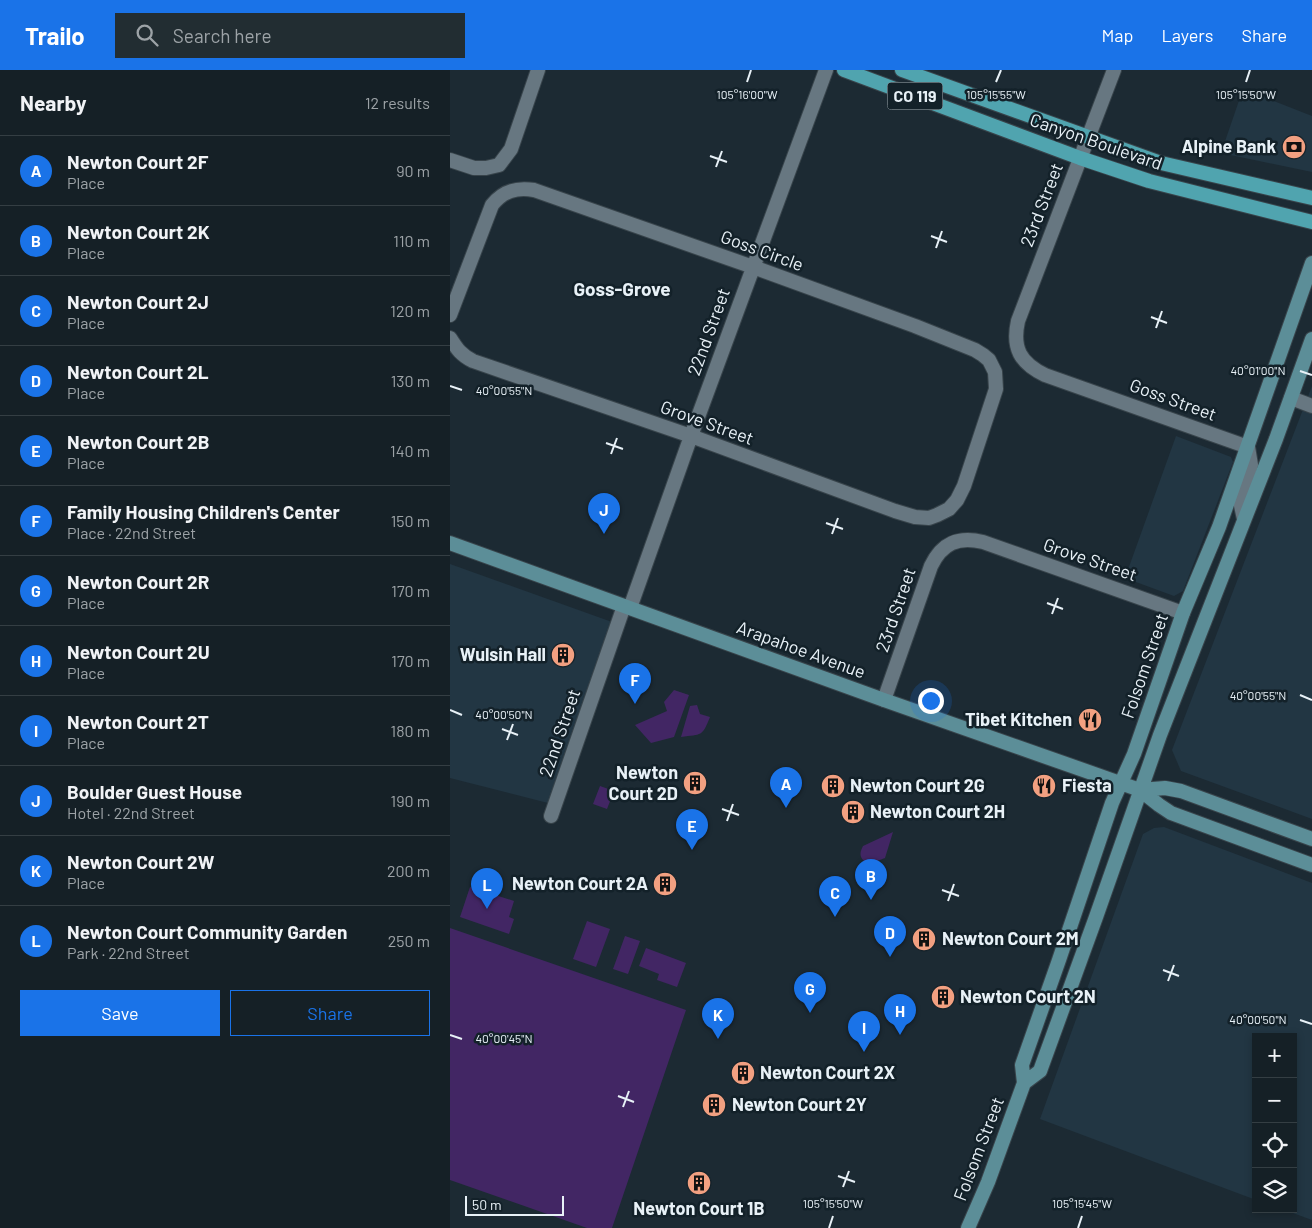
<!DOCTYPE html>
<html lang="en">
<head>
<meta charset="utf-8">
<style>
  body { margin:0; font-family:Barlow,sans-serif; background:#222d32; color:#f1f3f6 }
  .controls { position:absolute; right:15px; bottom:15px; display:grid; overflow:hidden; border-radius:0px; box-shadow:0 2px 8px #0003 }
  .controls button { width:45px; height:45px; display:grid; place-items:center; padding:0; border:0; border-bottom:1px solid #343e43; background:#152026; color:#f1f3f6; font:25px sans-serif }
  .scale { position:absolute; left:15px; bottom:12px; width:99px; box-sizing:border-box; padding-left:5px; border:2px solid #e8f1f7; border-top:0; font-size:14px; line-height:18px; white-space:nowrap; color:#e8f1f7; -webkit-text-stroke:4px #132129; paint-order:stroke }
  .you { position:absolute; left:480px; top:630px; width:18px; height:18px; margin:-12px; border:4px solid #fff; border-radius:50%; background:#1a73e8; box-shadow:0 0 0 8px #1a73e833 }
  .badge { display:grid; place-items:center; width:32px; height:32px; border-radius:50%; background:#1a73e8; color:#fff; font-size:16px; font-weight:700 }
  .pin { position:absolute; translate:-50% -41px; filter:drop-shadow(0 1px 2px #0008) }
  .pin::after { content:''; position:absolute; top:26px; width:18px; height:15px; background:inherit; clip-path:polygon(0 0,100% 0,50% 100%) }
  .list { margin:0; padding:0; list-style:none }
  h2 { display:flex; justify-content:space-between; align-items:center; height:65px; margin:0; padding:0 20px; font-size:21px }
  h2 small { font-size:16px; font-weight:400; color:#9da3a7 }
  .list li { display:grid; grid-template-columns:32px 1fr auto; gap:15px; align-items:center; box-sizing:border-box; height:70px; padding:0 20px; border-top:1px solid #343e43 }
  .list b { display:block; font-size:19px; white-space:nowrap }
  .list p { margin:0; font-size:16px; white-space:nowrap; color:#9da3a7 }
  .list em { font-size:16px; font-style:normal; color:#9da3a7 }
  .actions { display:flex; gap:10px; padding:15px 20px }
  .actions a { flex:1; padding:11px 0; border:1px solid #1a73e8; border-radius:0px; text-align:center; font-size:18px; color:#1a73e8 }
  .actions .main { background:#1a73e8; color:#fff }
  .icon { flex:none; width:28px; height:28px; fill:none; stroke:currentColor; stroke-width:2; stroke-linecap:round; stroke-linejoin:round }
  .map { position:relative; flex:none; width:862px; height:1158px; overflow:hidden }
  header { display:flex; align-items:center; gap:30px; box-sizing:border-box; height:70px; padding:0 25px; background:#1a73e8; color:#fff }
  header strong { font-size:24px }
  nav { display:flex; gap:28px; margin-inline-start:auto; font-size:18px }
  .search { width:350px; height:45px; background:#222d32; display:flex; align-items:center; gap:12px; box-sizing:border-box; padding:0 18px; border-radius:0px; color:#9da3a7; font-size:19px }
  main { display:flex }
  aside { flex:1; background:#152026 }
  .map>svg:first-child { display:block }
  .built { fill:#223643 }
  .green { fill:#422664 }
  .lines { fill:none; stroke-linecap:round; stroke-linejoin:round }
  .minor-casing { stroke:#38444b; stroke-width:16 }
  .secondary-casing { stroke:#38444b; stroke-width:16 }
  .primary-casing { stroke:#38444b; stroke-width:16 }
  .minor { stroke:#677781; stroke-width:14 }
  .secondary { stroke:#5c8e98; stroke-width:14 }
  .primary { stroke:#50a4af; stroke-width:14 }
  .ticks { fill:none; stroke:#e8f1f7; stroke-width:2 }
  .labels { text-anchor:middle; stroke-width:5; stroke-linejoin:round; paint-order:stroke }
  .shield { fill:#132129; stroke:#a8b3b9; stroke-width:1 }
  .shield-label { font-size:16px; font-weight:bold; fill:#e8f1f7 }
  .street-label { font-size:18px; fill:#e8f1f7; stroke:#132129 }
  .poi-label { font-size:18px; font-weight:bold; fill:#e8f1f7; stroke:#132129; text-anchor:start }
  .neighbourhood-label { font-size:19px; font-weight:bold; fill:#e8f1f7; stroke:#132129 }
  .ticks-label { font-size:12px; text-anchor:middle; fill:#e8f1f7; stroke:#132129; stroke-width:5; stroke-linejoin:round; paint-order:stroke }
</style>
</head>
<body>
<header>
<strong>Trailo</strong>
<div class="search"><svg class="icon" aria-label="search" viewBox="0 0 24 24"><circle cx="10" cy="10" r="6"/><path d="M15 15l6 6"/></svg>Search here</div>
<nav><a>Map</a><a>Layers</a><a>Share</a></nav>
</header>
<main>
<aside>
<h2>Nearby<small>12 results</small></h2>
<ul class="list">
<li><span class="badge">A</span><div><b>Newton Court 2F</b><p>Place</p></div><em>90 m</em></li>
<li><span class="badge">B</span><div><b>Newton Court 2K</b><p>Place</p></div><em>110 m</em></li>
<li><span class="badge">C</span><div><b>Newton Court 2J</b><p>Place</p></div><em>120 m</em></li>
<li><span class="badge">D</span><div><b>Newton Court 2L</b><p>Place</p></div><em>130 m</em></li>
<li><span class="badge">E</span><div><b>Newton Court 2B</b><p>Place</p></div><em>140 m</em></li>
<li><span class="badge">F</span><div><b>Family Housing Children's Center</b><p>Place · 22nd Street</p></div><em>150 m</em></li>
<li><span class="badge">G</span><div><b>Newton Court 2R</b><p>Place</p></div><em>170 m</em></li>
<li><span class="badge">H</span><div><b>Newton Court 2U</b><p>Place</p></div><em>170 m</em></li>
<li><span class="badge">I</span><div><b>Newton Court 2T</b><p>Place</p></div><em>180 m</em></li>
<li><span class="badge">J</span><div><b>Boulder Guest House</b><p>Hotel · 22nd Street</p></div><em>190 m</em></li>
<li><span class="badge">K</span><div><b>Newton Court 2W</b><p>Place</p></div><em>200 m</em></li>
<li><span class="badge">L</span><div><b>Newton Court Community Garden</b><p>Park · 22nd Street</p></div><em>250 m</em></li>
</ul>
<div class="actions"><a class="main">Save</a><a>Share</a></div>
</aside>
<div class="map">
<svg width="862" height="1158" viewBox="0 0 862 1158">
  <rect width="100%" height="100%" fill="#1c2a33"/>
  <path class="built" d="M 793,19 L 862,46 L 862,102 L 771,83 Z
    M 862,316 L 862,749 L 731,701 L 722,680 Z
    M 726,366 L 781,387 L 783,392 L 733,521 L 724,526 L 675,508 Z
    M 0,494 L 162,552 L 98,733 L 0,708 Z
    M 714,757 L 862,813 L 862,1150 L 832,1139 L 843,1139 L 843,967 L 806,967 L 806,1130 L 590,1049 L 693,764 L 704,758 Z"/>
  <path class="green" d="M 224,620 L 239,625 L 224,667 L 201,673 L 185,655 L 217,641 L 214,632 Z
    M 247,635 L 250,644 L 260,647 C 252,667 252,664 231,667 L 240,636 Z
    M 150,716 L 164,721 L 157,739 L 143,734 Z
    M 443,762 L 435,788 L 422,793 L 414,791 C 409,786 410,782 413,776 Z
    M 20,817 L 64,831 L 59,847 L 64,849 L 59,864 L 10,847 Z
    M 137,851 L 160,859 L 146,897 L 123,889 Z
    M 0,858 L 236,940 L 162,1158 L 137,1158 L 0,1110 Z
    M 175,866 L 190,871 L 178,904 L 163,899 Z
    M 196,878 L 236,893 L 227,917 L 207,910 L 209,904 L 189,896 Z"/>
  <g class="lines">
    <g class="minor-casing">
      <path id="minor" d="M 664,0 L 568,251 C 562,278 570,293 595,305 L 798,377 L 801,395 L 790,431 L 794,449
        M 0,90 L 24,98 L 36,98 L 49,95 L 61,79 L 88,0
        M 0,245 L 42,135 C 53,121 66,117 84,120 L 303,197 L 465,256 L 525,280 L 533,285 L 539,290 L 545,302 L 546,319 L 514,416 L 507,430 L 499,439 L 487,445 L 479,448 L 465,447 L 445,441 L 241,366 L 23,291 C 11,285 7,279 0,268
        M 841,328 L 862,336
        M 180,538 L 241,366 L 376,0
        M 434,630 L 481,496 C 492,473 508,466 533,472 L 733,543
        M 101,746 L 174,536"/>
    </g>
    <g class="secondary-casing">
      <path id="secondary" d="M 0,473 L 434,630 L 690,720 L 709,735 L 721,743 L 862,795
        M 690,720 L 715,718 L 731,721 L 862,769
        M 574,1013 L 590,1001 L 646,847 L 710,665 L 826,369 L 862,269
        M 518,1158 L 538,1112 L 574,1013 L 572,995 L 609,890 L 662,733 L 684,684 L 733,543 L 769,457 L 862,193"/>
    </g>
    <g class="primary-casing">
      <path id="primary" d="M 394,0 L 630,88 L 699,111 L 862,152
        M 452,0 L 711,93 L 862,128"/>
    </g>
    <use href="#minor" class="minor"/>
    <use href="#secondary" class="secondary"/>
    <use href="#primary" class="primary"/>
  </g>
  <path class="ticks" d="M 297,12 L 301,0M 546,12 L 551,0M 796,12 L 800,0M 260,86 L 277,92M 266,97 L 272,81M 481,166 L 497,172M 486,178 L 492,161M 701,247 L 717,253M 706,258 L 712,241M 850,301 L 862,305M 0,316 L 12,320M 156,373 L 173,379M 161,384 L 167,368M 376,453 L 393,459M 382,464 L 388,448M 597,533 L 613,539M 602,544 L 608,528M 850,625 L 862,630M 0,640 L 12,645M 52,659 L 68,665M 57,670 L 63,654M 272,739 L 289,745M 277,751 L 283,734M 492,820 L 509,826M 498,831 L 504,814M 713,900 L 729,906M 718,911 L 724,895M 850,950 L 862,954M 0,965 L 12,969M 168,1026 L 184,1032M 173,1037 L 179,1021M 388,1106 L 405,1112M 393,1117 L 399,1101M 379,1158 L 383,1146M 628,1158 L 632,1146"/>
  <defs>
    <g id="bank-disc" transform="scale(1.25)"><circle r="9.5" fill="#f2a081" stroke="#132129"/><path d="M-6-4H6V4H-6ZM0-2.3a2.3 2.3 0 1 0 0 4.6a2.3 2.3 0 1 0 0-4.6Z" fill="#111"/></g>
    <g id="building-disc" transform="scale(1.25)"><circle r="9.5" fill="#f2a081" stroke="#132129"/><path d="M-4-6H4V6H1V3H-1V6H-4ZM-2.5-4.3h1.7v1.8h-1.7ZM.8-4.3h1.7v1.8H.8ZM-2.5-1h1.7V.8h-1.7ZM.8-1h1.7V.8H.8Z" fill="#111"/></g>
    <g id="restaurant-disc" transform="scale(1.25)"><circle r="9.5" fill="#f2a081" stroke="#132129"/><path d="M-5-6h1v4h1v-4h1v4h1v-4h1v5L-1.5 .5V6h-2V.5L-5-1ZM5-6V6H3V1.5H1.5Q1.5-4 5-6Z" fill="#111"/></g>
  </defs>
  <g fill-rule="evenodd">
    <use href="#bank-disc" x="844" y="77"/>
    <use href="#building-disc" x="113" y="585"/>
    <use href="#restaurant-disc" x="640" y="650"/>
    <use href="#building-disc" x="245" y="713"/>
    <use href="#building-disc" x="383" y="716"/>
    <use href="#restaurant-disc" x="594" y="716"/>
    <use href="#building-disc" x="403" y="742"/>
    <use href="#building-disc" x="215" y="814"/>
    <use href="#building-disc" x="474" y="869"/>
    <use href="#building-disc" x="493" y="927"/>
    <use href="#building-disc" x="293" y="1003"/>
    <use href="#building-disc" x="264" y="1035"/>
    <use href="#building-disc" x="249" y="1113"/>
  </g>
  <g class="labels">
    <rect class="shield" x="437.5" y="12.5" width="55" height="27" rx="4"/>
    <g class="shield-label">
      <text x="465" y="32">CO 119</text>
    </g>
    <g class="street-label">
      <text transform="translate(646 72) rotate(19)" y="6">Canyon Boulevard</text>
      <text transform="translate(592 135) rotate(-69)" y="6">23rd Street</text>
      <text transform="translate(312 181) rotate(20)" y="6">Goss Circle</text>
      <text transform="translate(259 262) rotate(-70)" y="6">22nd Street</text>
      <text transform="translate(723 330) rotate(20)" y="6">Goss Street</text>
      <text transform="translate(257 353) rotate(20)" y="6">Grove Street</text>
      <text transform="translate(640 490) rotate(19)" y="6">Grove Street</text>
      <text transform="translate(446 540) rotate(-71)" y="6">23rd Street</text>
      <text transform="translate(351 580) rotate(20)" y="6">Arapahoe Avenue</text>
      <text transform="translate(695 596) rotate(-71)" y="6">Folsom Street</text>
      <text transform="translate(110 663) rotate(-71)" y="6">22nd Street</text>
      <text transform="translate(529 1079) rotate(-69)" y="6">Folsom Street</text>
    </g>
    <g class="poi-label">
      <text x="826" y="83" text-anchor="end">Alpine Bank</text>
      <text x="96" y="591" text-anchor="end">Wulsin Hall</text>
      <text x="622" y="656" text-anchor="end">Tibet Kitchen</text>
      <text x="228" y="709" text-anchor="end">Newton<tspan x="228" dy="21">Court 2D</tspan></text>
      <text x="400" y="722">Newton Court 2G</text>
      <text x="612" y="722">Fiesta</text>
      <text x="420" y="748">Newton Court 2H</text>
      <text x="198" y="820" text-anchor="end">Newton Court 2A</text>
      <text x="492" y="875">Newton Court 2M</text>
      <text x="510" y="933">Newton Court 2N</text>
      <text x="310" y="1009">Newton Court 2X</text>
      <text x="282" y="1041">Newton Court 2Y</text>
      <text x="249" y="1145" text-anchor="middle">Newton Court 1B</text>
    </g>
    <g class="neighbourhood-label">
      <text x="172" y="226">Goss-Grove</text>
    </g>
  </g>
  <g class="ticks-label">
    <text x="297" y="29">105°16'00"W</text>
    <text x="546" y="29">105°15'55"W</text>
    <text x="796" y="29">105°15'50"W</text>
    <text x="808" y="305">40°01'00"N</text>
    <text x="54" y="325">40°00'55"N</text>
    <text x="808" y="630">40°00'55"N</text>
    <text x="54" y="649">40°00'50"N</text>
    <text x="808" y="954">40°00'50"N</text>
    <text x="54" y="973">40°00'45"N</text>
    <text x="383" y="1138">105°15'50"W</text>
    <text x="632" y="1138">105°15'45"W</text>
  </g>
</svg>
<div class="controls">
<button>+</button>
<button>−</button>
<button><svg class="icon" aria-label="locate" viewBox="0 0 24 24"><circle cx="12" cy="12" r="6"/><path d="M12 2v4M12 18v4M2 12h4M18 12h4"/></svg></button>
<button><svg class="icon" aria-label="layers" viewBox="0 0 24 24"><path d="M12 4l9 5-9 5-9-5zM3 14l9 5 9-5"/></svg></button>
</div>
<div class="scale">50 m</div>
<div class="you"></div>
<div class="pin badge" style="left:336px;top:738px">A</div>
<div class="pin badge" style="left:421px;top:830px">B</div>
<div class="pin badge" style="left:385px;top:847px">C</div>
<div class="pin badge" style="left:440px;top:887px">D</div>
<div class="pin badge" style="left:242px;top:780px">E</div>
<div class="pin badge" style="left:185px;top:634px">F</div>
<div class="pin badge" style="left:360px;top:943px">G</div>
<div class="pin badge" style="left:450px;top:965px">H</div>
<div class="pin badge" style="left:414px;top:982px">I</div>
<div class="pin badge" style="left:154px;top:464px">J</div>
<div class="pin badge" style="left:268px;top:969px">K</div>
<div class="pin badge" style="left:37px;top:839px">L</div>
</div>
</main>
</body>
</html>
